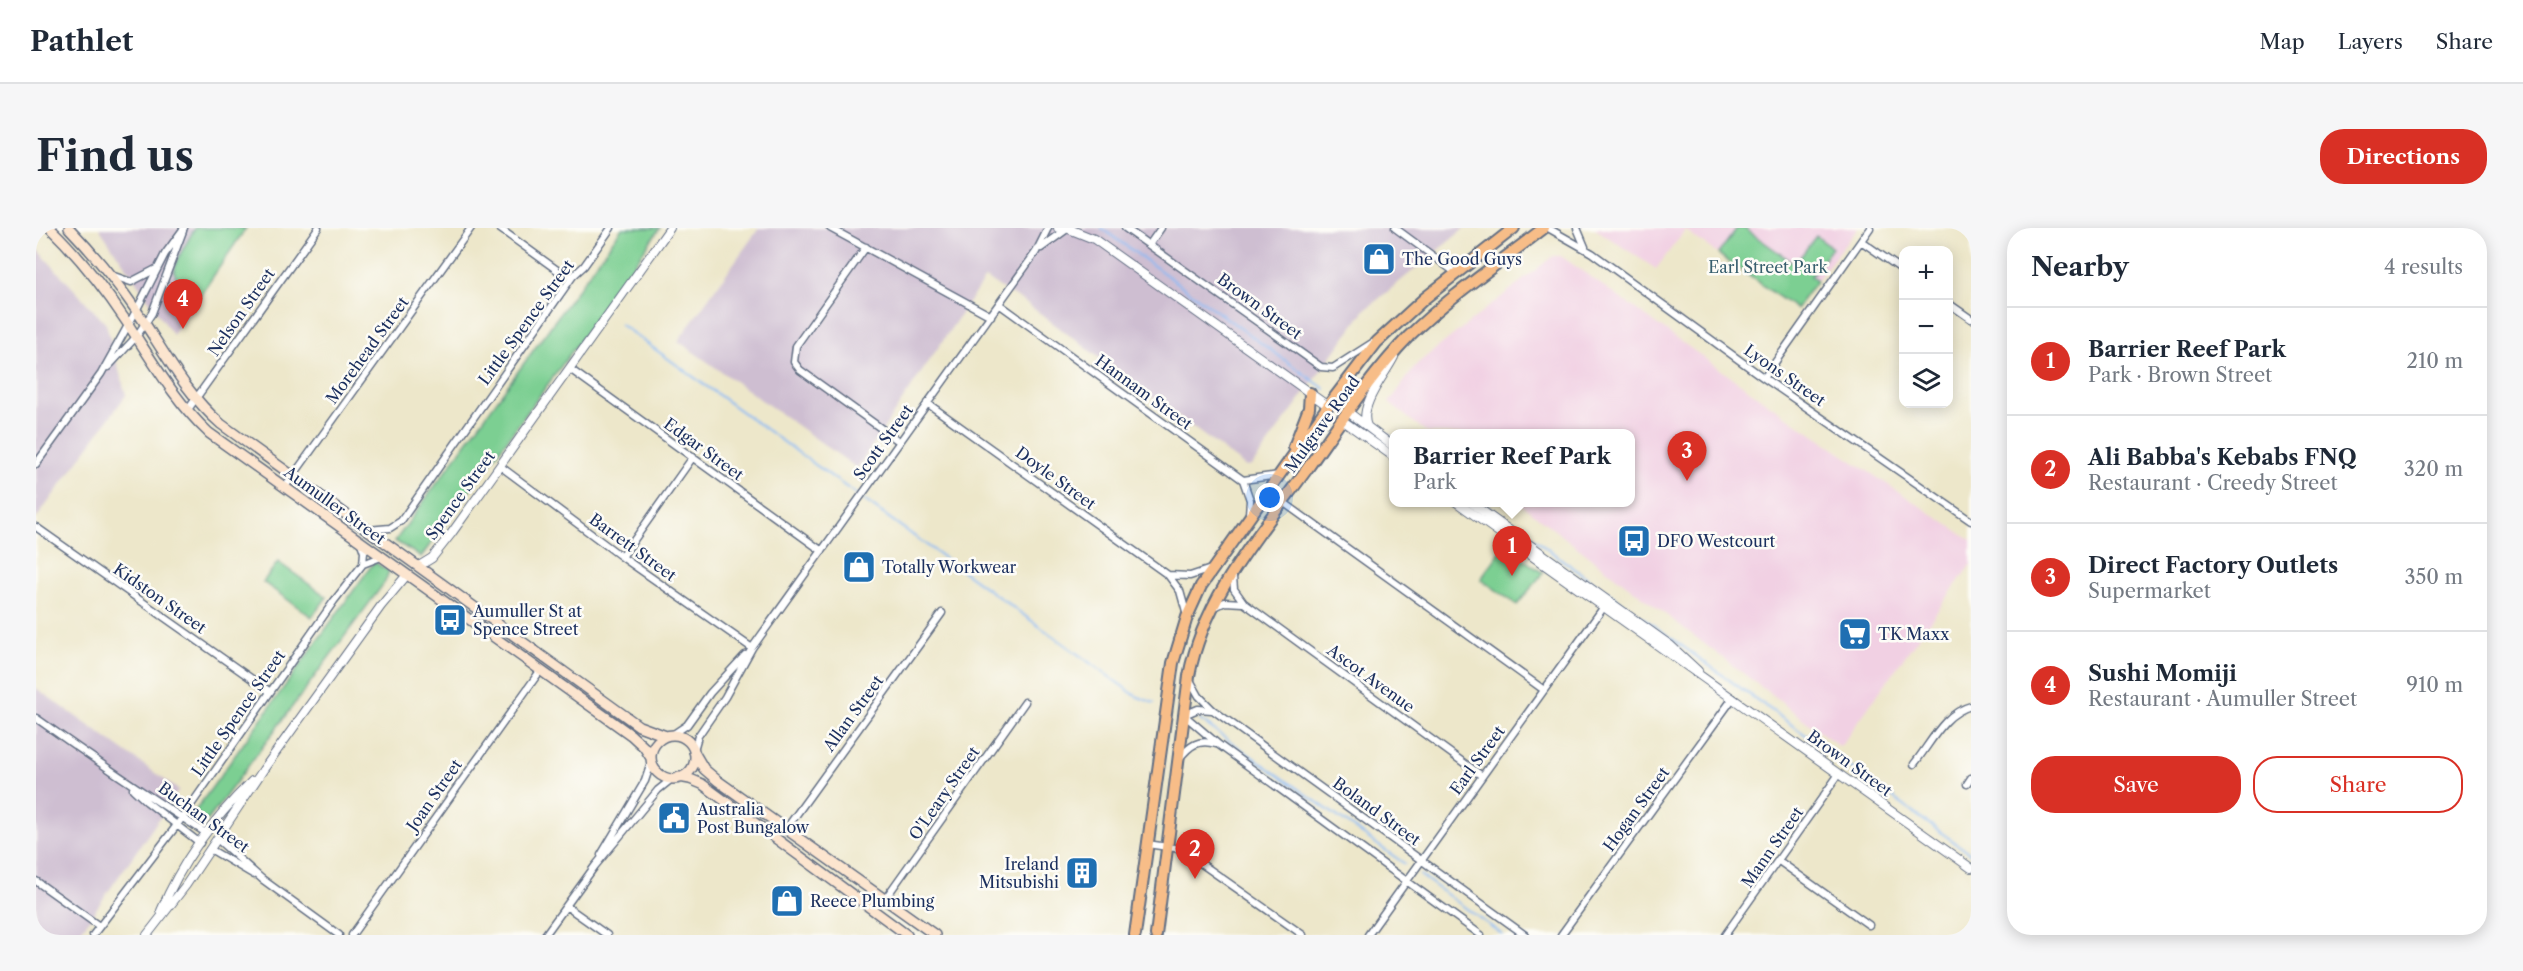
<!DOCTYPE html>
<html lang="en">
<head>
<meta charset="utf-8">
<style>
  body { margin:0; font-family:"Libre Caslon Text",serif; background:#f6f6f7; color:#1f2937 }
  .controls { position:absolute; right:18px; top:18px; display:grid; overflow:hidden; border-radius:12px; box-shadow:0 3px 15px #0003 }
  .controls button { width:54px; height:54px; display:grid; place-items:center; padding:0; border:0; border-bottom:2px solid #e0e1e3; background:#fff; color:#1f2937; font:30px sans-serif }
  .you { position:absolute; left:1234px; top:270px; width:21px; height:21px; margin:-15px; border:4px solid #fff; border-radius:50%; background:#1a73e8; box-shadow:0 0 0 9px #1a73e833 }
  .badge { display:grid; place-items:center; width:39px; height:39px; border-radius:50%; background:#d93025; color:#fff; font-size:20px; font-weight:700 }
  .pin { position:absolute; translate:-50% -50px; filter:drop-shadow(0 2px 3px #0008) }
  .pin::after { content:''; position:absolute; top:32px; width:21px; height:18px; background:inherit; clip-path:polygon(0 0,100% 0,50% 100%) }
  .popup { position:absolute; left:1353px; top:201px; width:246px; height:78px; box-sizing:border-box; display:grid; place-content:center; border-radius:12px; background:#fff; filter:drop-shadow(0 2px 4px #0005); font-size:20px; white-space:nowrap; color:#747a83 }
  .popup b { font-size:22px; color:#1f2937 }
  .popup::after { content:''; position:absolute; left:50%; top:100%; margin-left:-12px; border:12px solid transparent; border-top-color:#fff }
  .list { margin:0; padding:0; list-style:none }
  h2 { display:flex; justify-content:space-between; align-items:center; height:78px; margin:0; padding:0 24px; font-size:26px }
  h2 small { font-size:20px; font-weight:400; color:#747a83 }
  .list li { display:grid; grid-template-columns:39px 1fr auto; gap:18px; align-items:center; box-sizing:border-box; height:108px; padding:0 24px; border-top:2px solid #e0e1e3 }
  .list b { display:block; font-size:22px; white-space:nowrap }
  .list p { margin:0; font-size:20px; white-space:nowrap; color:#747a83 }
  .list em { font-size:20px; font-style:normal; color:#747a83 }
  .actions { display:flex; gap:12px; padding:18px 24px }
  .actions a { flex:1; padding:14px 0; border:2px solid #d93025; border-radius:24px; text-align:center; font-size:21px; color:#d93025 }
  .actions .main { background:#d93025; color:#fff }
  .icon { flex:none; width:33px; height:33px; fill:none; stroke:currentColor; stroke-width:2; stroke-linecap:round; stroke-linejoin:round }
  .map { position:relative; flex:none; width:1935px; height:707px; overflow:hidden; border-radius:24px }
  header { display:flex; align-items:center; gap:36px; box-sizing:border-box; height:84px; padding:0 30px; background:#fff; border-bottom:2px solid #e0e1e3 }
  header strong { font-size:28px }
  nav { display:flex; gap:33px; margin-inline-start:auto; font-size:21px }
  .intro { display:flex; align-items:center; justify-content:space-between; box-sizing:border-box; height:144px; padding:0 36px }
  h1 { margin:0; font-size:42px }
  .button { padding:15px 27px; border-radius:24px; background:#d93025; color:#fff; font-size:21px; font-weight:700 }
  main { display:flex; gap:36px; padding:0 36px }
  aside { flex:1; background:#fff; border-radius:24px; box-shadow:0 3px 15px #0003 }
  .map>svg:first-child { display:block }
  .built { fill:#f1d0e3 }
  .industrial { fill:#cebed1 }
  .green { fill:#7bcf92; stroke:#4b7f78; stroke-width:1.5 }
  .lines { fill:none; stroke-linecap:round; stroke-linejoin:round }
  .stream { stroke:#88b9f4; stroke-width:2 }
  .minor-casing { stroke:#646f84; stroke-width:9 }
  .tertiary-casing { stroke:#646f84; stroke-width:10 }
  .secondary-casing { stroke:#646f84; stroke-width:12 }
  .primary-casing { stroke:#646f84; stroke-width:14 }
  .minor { stroke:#fff; stroke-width:6 }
  .tertiary { stroke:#fff; stroke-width:8 }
  .secondary { stroke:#fce5cf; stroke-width:9 }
  .primary { stroke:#f7bd88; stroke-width:10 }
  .labels { text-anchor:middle; stroke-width:5; stroke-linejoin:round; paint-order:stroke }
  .poi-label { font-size:16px; fill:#1b2f5e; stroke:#fdfcf7; text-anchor:start }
  .park-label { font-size:16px; fill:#385f6e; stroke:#fdfcf7 }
  .street-label { font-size:16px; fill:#1b2f5e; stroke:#fdfcf7 }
</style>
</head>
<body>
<header>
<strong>Pathlet</strong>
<nav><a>Map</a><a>Layers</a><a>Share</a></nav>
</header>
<div class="intro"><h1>Find us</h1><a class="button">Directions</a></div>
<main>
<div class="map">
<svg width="1935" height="707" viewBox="0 0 1935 707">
  <rect width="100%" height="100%" fill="#fdfcf7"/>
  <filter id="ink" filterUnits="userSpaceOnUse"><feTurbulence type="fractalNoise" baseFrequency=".0167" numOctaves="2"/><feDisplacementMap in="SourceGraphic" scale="12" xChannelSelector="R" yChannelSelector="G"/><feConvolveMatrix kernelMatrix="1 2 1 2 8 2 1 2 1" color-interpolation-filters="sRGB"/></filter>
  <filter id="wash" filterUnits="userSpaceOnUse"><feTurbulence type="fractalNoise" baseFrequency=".008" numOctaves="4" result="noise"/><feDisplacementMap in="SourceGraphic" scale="24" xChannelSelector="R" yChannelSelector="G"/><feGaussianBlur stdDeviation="1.35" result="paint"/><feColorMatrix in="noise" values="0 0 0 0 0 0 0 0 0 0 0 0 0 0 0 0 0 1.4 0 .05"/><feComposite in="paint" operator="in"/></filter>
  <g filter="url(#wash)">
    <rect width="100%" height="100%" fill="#ede7ca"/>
    <path class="built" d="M 1558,0 L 1701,0 L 1682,26 L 1649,2 L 1620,41 Z
      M 1708,0 L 1822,0 L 1781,52 Z
      M 1517,28 L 1525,28 L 1758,194 L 1935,312 L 1935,336 L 1804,519 L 1483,275 L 1594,274 L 1594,206 L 1392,205 L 1353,175 L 1382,135 Z"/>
    <path class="industrial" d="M 63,0 L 210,0 L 137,107 Z
      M 723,0 L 1429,0 L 1328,83 L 1216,238 L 1210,239 L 990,75 L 949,50 L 821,240 L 642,113 Z
      M 0,20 L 70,96 L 90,167 L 0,291 Z
      M 0,460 L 143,562 L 42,707 L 0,707 Z"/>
    <path class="green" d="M 159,0 L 210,0 L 155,81 L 138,44 L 141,32 Z
      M 586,0 L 624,0 L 537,122 L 385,329 L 359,313 Z
      M 1701,0 L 1708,0 L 1759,36 L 1780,8 L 1796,20 L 1775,48 L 1781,52 L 1760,81 L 1682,26 Z
      M 1468,318 L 1507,345 L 1481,377 L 1445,351 Z
      M 242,334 L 291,369 L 276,389 L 227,354 Z
      M 338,334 L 353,343 L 349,354 L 172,592 L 166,594 L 159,583 Z"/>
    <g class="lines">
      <path class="stream" d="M 1065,0 L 1289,161
        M 584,96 L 1100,468 L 1118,475
        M 1339,197 L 1358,211
        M 1446,274 L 1935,626
        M 1164,492 L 1369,636
        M 1384,647 L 1467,707"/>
    </g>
  </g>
  <g filter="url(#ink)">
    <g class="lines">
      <g class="minor-casing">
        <path id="minor" d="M 463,0 L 528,47 L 537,48
          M 794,0 L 955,88
          M 1089,0 L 1285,139 L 1297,140 L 1336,115
          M 1359,0 L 1420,45
          M 1512,0 L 1556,25 L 1728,150 L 1935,293
          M 1541,0 L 1549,19
          M 1825,13 L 1868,43
          M 1113,17 L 1125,0
          M 830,19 L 760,118 L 758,134 L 764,142 L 864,214
          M 1005,20 L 1031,1
          M 78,48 L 95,54 L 120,41
          M 1912,75 L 1935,91
          M 963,76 L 1207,252 L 1243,247
          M 72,139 L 100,109 L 116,85 L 147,3
          M 534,141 L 786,323
          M 1728,150 L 1834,0
          M 891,175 L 1132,347 L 1144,363 L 1151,388
          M 151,183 L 282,0
          M 0,236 L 65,146 L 100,83 L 129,26 L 148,0
          M 464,238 L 586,329 L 716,420
          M 1207,252 L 1214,272 L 1213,286
          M 249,259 L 435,0
          M 1247,274 L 1508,462
          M 0,299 L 233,463
          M 332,302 L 354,300 L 365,293 L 537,48 L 548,38 L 575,0
          M 325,315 L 328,324 L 327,336
          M 586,329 L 657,229
          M 1132,347 L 1154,348 L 1175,341
          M 1197,349 L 1198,361 L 1208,375 L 1446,548
          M 1177,380 L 1189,374 L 1207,375
          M 1154,452 L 1163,468 L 1177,482 L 1489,707
          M 1176,482 L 1162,481 L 1148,487 L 1183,517 L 1445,707
          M 0,490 C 56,530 112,568 170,605
          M 636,507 L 651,497 L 674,465 L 709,427
          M 658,522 L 662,508 L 689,469 L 716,420 L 1000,24 L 1012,0
          M 1143,531 C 1154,517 1162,511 1180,516
          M 1878,536 C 1895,515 1908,485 1935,478
          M 1931,556 L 1935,550
          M 97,561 L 111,574 L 164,615
          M 750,601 L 906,385
          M 181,611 L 226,651 L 303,707
          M 1111,616 L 1139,620 L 1153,627 L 1267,707
          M 174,621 L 218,647
          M 565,627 L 609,553 L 616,532
          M 1743,633 L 1833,697
          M 0,653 L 63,698
          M 849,671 L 989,474
          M 530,678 L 571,707
          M 57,707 L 141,597 L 298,373 L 327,336 L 345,329
          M 316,707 L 504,443
          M 509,707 L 559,638 L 622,562 L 637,550
          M 1332,707 L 1570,376
          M 1525,707 L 1697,470
          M 1689,707 L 1803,546"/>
      </g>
      <g class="tertiary-casing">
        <path id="tertiary" d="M 1022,0 L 1035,0
          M 1033,1 L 1058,11 L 1292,178
          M 1312,184 L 1358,219
          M 1306,192 L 1358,229
          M 1331,198 C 1322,178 1349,147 1358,129
          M 1420,274 L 1935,640
          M 1434,274 L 1634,417 L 1662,443
          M 383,338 L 396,330 L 415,306 L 634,0
          M 125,683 C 145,634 178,590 216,553
          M 111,707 L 150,657 L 227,542 L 345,378 L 370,348"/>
      </g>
      <g class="secondary-casing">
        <path id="secondary" d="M 14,0 C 43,28 68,60 90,93 C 116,132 138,172 173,205 L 595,507 L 608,519 L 615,530
          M 33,0 C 58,26 80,53 100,82 C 127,121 148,164 185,196 L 603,498 L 630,508
          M615 529a22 22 0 1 1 44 0a22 22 0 1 1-44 0Z
          M 658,524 L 668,541 L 682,553 L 899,707
          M 643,549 L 654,551 L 666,556 L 871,707"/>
      </g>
      <g class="primary-casing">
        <path id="primary" d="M 1258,219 L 1273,180 L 1274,165
          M 1099,707 L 1137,435 L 1151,389 L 1165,358 L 1292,178 L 1341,114 L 1389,70 L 1478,0
          M 1120,707 L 1153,448 C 1168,368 1224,306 1271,241 C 1303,196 1334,148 1373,108 C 1414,68 1463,35 1508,0"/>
      </g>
      <use href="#minor" class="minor"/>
      <use href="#tertiary" class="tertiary"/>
      <use href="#secondary" class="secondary"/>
      <use href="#primary" class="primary"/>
    </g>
  </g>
  <defs>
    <g id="shop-square" transform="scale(1.725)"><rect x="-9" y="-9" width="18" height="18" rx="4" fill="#1f6fb2" stroke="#fdfcf7"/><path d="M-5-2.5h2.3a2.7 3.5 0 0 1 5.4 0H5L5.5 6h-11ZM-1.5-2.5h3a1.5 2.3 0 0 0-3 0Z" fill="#fff"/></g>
    <g id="bus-square" transform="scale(1.725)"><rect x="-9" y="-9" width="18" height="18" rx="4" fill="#1f6fb2" stroke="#fdfcf7"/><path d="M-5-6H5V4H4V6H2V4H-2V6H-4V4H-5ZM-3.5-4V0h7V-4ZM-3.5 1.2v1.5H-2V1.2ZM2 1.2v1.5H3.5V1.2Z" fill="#fff"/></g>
    <g id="supermarket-square" transform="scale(1.725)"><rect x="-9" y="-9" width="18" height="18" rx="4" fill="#1f6fb2" stroke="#fdfcf7"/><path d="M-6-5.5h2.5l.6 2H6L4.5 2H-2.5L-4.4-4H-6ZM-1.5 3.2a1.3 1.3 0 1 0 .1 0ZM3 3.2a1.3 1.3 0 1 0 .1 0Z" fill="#fff"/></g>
    <g id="civic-square" transform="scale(1.725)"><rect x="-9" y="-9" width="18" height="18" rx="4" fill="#1f6fb2" stroke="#fdfcf7"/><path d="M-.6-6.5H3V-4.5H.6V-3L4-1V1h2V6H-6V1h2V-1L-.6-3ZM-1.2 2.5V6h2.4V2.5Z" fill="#fff"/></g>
    <g id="building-square" transform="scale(1.725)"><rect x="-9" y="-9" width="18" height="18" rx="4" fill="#1f6fb2" stroke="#fdfcf7"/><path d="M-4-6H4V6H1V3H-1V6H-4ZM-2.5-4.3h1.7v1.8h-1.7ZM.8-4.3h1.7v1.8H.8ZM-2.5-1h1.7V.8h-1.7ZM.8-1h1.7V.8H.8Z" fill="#fff"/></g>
  </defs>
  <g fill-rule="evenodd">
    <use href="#shop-square" x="1343" y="31"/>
    <use href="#bus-square" x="1598" y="313"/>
    <use href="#shop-square" x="823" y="339"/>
    <use href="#bus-square" x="414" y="392"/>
    <use href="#supermarket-square" x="1819" y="406"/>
    <use href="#civic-square" x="638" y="590"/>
    <use href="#building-square" x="1046" y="645"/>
    <use href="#shop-square" x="751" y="673"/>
  </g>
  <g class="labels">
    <g class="poi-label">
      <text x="1366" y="37">The Good Guys</text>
      <text x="1621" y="319">DFO Westcourt</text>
      <text x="846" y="345">Totally Workwear</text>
      <text x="437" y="389">Aumuller St at<tspan x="437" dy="18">Spence Street</tspan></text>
      <text x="1842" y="412">TK Maxx</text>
      <text x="661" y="587">Australia<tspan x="661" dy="18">Post Bungalow</tspan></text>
      <text x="1023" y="642" text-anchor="end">Ireland<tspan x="1023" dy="18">Mitsubishi</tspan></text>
      <text x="774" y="679">Reece Plumbing</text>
    </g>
    <g class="park-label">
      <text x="1732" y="45">Earl Street Park</text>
    </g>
    <g class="street-label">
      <text transform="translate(1224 78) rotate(36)" y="6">Brown Street</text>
      <text transform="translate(205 84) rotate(-55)" y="6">Nelson Street</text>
      <text transform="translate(490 94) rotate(-54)" y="6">Little Spence Street</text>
      <text transform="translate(331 122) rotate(-54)" y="6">Morehead Street</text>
      <text transform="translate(1749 147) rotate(35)" y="6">Lyons Street</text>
      <text transform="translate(1108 164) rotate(36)" y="6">Hannam Street</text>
      <text transform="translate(1286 196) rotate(-54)" y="6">Mulgrave Road</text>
      <text transform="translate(847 214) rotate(-54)" y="6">Scott Street</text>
      <text transform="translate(668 221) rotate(36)" y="6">Edgar Street</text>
      <text transform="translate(1020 250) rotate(36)" y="6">Doyle Street</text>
      <text transform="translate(424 267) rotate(-54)" y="6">Spence Street</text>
      <text transform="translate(299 277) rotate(36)" y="6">Aumuller Street</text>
      <text transform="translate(597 319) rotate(36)" y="6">Barrett Street</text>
      <text transform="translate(124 370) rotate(35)" y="6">Kidston Street</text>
      <text transform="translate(1335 450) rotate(36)" y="6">Ascot Avenue</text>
      <text transform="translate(202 485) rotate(-55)" y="6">Little Spence Street</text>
      <text transform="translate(817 485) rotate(-54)" y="6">Allan Street</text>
      <text transform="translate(1441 532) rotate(-54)" y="6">Earl Street</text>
      <text transform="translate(1814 535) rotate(36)" y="6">Brown Street</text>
      <text transform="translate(908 565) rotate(-55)" y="6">O'Leary Street</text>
      <text transform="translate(398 567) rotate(-55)" y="6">Joan Street</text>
      <text transform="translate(1600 581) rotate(-54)" y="6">Hogan Street</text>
      <text transform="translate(1341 583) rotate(36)" y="6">Boland Street</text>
      <text transform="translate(168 589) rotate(36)" y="6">Buchan Street</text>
      <text transform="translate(1736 619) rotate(-55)" y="6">Mann Street</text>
    </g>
  </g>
</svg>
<div class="controls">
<button>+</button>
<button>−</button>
<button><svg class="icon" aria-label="layers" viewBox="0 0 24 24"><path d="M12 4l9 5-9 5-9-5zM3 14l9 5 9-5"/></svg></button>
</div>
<div class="you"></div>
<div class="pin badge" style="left:1476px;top:348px">1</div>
<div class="popup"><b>Barrier Reef Park</b>Park</div>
<div class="pin badge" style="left:1159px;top:651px">2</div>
<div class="pin badge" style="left:1651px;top:253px">3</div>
<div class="pin badge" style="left:147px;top:101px">4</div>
</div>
<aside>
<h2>Nearby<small>4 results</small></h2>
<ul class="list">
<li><span class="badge">1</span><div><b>Barrier Reef Park</b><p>Park · Brown Street</p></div><em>210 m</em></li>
<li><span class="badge">2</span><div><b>Ali Babba's Kebabs FNQ</b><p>Restaurant · Creedy Street</p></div><em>320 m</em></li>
<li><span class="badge">3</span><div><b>Direct Factory Outlets</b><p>Supermarket</p></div><em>350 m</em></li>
<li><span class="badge">4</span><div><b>Sushi Momiji</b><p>Restaurant · Aumuller Street</p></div><em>910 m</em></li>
</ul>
<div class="actions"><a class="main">Save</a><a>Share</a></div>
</aside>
</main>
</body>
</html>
